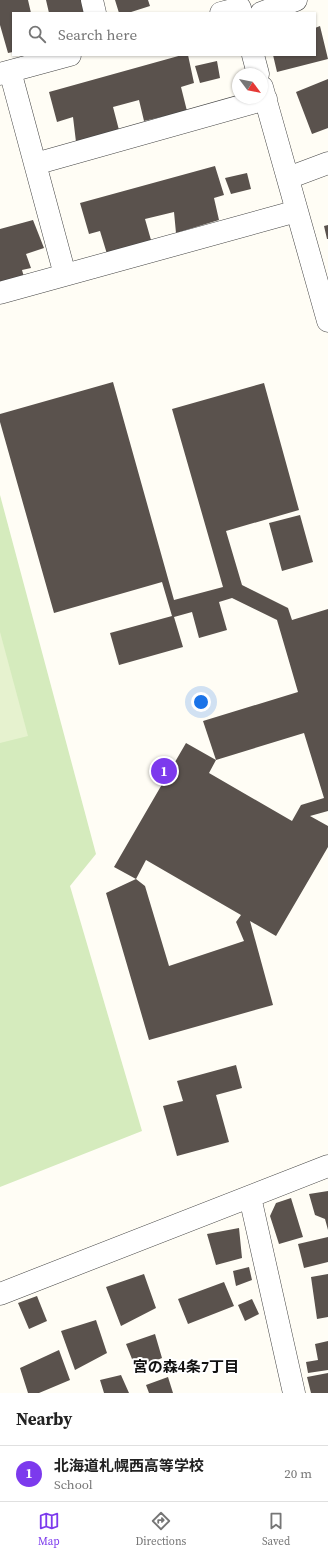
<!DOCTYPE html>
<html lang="en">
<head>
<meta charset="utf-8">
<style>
  body { margin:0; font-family:"Source Serif 4","Noto Sans JP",serif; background:#f2f2f2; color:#222 }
  .compass { position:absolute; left:232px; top:68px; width:36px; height:36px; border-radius:50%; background:#fff; box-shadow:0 1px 3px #0004; rotate:122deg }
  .you { position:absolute; left:201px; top:702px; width:14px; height:14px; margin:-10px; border:3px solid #fff; border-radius:50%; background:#1a73e8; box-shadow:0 0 0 6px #1a73e833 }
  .badge { display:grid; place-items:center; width:26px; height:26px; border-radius:50%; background:#7c3aed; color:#fff; font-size:13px; font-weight:700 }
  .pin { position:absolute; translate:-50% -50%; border:2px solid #fff; box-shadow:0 1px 4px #0006 }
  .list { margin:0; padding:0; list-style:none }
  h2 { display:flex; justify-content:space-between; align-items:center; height:52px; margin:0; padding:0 16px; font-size:17px }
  h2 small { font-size:13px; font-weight:400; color:#767676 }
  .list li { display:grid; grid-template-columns:26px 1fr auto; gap:12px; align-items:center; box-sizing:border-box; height:56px; padding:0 16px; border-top:1px solid #e0e0e0 }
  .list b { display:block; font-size:15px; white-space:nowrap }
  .list p { margin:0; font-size:13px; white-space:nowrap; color:#767676 }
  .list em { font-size:13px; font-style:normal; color:#767676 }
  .icon { flex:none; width:22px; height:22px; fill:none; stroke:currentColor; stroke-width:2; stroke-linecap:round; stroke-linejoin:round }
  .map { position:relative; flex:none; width:328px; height:1393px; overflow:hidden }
  .search { position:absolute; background:#fff; box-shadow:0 1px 3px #0004; left:12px; right:12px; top:12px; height:44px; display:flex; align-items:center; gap:10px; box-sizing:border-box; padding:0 14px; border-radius:0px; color:#767676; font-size:15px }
  .sheet { height:108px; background:#fff }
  nav { display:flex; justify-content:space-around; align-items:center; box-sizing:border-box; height:56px; border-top:1px solid #e0e0e0; background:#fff; font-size:11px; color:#767676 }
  nav a { display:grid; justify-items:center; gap:2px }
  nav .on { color:#7c3aed }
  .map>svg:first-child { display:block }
  .green { fill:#d5ebbd }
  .pitch { fill:#e6f2cf }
  .building { fill:#5a524d; fill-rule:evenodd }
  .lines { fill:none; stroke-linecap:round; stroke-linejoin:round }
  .minor-casing { stroke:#444; stroke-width:23 }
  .minor { stroke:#fff; stroke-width:22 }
  .labels { text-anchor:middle; stroke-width:4; stroke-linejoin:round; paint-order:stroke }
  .neighbourhood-label { font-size:15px; font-weight:bold; fill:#111; stroke:#fff }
</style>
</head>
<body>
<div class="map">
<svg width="328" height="1393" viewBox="0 0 328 1393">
  <rect width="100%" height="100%" fill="#fffdf5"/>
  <path class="green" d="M 0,495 L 96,854 L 70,886 L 142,1131 L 0,1187 Z"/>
  <path class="pitch" d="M 0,632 L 28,736 L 0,743 Z"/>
  <path class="building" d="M 0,0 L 28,0 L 31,13 L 13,13 L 13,52 L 8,53 L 0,25 Z
    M 46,0 L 82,0 L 86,13 L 49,13 Z
    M 115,0 L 148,0 L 150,6 L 128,13 L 119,13 Z
    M 320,26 L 328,59 L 277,72 L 273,55 L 315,55 L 315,28 Z
    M 182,55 L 188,55 L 194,83 L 181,87 L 187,111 L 144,121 L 139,100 L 113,107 L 119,130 L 76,142 L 73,117 L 57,122 L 49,92 Z
    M 217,61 L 220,78 L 200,83 L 195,66 Z
    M 328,79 L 328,128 L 312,134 L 296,92 Z
    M 215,166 L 224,195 L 214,198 L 219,220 L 176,233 L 174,212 L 145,219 L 151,240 L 107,254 L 100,231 L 89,234 L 80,203 Z
    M 247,173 L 251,189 L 231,194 L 225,178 Z
    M 33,220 L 44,248 L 26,254 L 31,268 L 22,270 L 24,277 L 0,282 L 0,229 Z
    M 328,225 L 328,239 L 327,239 L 324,226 Z
    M 113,382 L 174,600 L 223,587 L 172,409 L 264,383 L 299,510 L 226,531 L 242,585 L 288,608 L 292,620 L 328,609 L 328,811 L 310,816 L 328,826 L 328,847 L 276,936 L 250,921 L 273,1005 L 149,1040 L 106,893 L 136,879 L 145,886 L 169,966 L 244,941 L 236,922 L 241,915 L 146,860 L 136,879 L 114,867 L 186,743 L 216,760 L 203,721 L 298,692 L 277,620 L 232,598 L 219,602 L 227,630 L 199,638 L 192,612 L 174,617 L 183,647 L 119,665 L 110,633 L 172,616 L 162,582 L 54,613 L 0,422 L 0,414 ZM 304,733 L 324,798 L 301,805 L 292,821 L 209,773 L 216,760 Z
    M 300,515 L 313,562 L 282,571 L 269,523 Z
    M 236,1065 L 242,1088 L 216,1095 L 229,1142 L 177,1156 L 163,1106 L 183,1101 L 177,1081 Z
    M 328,1191 L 328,1230 L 325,1219 L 315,1215 L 309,1194 Z
    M 291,1198 L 303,1237 L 279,1244 L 270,1216 L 276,1203 Z
    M 239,1228 L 242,1258 L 216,1265 L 207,1234 Z
    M 328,1237 L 328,1262 L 304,1268 L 298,1244 Z
    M 249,1267 L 252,1280 L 236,1286 L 233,1271 Z
    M 144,1274 L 156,1308 L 121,1326 L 106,1287 Z
    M 328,1274 L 328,1317 L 317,1319 L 311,1277 Z
    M 224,1282 L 234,1306 L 188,1324 L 178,1299 Z
    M 37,1296 L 47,1321 L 29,1329 L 18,1303 Z
    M 252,1299 L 259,1314 L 245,1321 L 238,1305 Z
    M 96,1320 L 107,1353 L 75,1370 L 61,1331 Z
    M 155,1334 L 162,1358 L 136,1369 L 126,1344 Z
    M 328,1341 L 328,1370 L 308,1373 L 306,1362 L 318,1360 L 315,1344 Z
    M 59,1350 L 70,1380 L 39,1393 L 28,1393 L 20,1368 Z
    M 328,1373 L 328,1393 L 311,1393 L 307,1377 Z
    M 121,1375 L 129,1393 L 104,1393 L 100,1380 Z
    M 168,1377 L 173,1393 L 149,1393 L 146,1385 Z"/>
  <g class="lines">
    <g class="minor-casing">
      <path id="minor" d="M 92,0 L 95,13
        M 221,13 L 240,8
        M 261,13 L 296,0
        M 253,55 L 258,74
        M 10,71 L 65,275
        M 0,74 L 70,55
        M 262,87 L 328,321
        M 35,164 L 266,99
        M 288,178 L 328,163
        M 0,293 L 297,211
        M 250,1197 L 294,1393
        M 0,1294 L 328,1166"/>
    </g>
    <use href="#minor" class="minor"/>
  </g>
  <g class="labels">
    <g class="neighbourhood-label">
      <text x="186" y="1372">宮の森4条7丁目</text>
    </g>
  </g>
</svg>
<svg class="compass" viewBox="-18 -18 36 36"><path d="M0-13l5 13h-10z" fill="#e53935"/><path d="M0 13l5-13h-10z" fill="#767676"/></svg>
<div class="you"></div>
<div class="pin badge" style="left:164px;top:771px">1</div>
<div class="search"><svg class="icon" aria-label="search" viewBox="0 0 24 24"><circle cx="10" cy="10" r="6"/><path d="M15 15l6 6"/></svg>Search here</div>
</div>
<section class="sheet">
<h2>Nearby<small></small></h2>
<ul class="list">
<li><span class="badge">1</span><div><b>北海道札幌西高等学校</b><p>School</p></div><em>20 m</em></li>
</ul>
</section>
<nav>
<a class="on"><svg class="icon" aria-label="map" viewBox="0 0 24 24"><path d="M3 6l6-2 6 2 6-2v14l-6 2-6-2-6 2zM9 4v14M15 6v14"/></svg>Map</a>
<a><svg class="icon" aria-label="directions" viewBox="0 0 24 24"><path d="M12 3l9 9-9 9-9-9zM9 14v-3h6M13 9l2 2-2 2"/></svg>Directions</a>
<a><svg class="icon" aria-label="saved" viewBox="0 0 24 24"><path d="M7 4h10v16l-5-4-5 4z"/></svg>Saved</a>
</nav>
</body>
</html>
